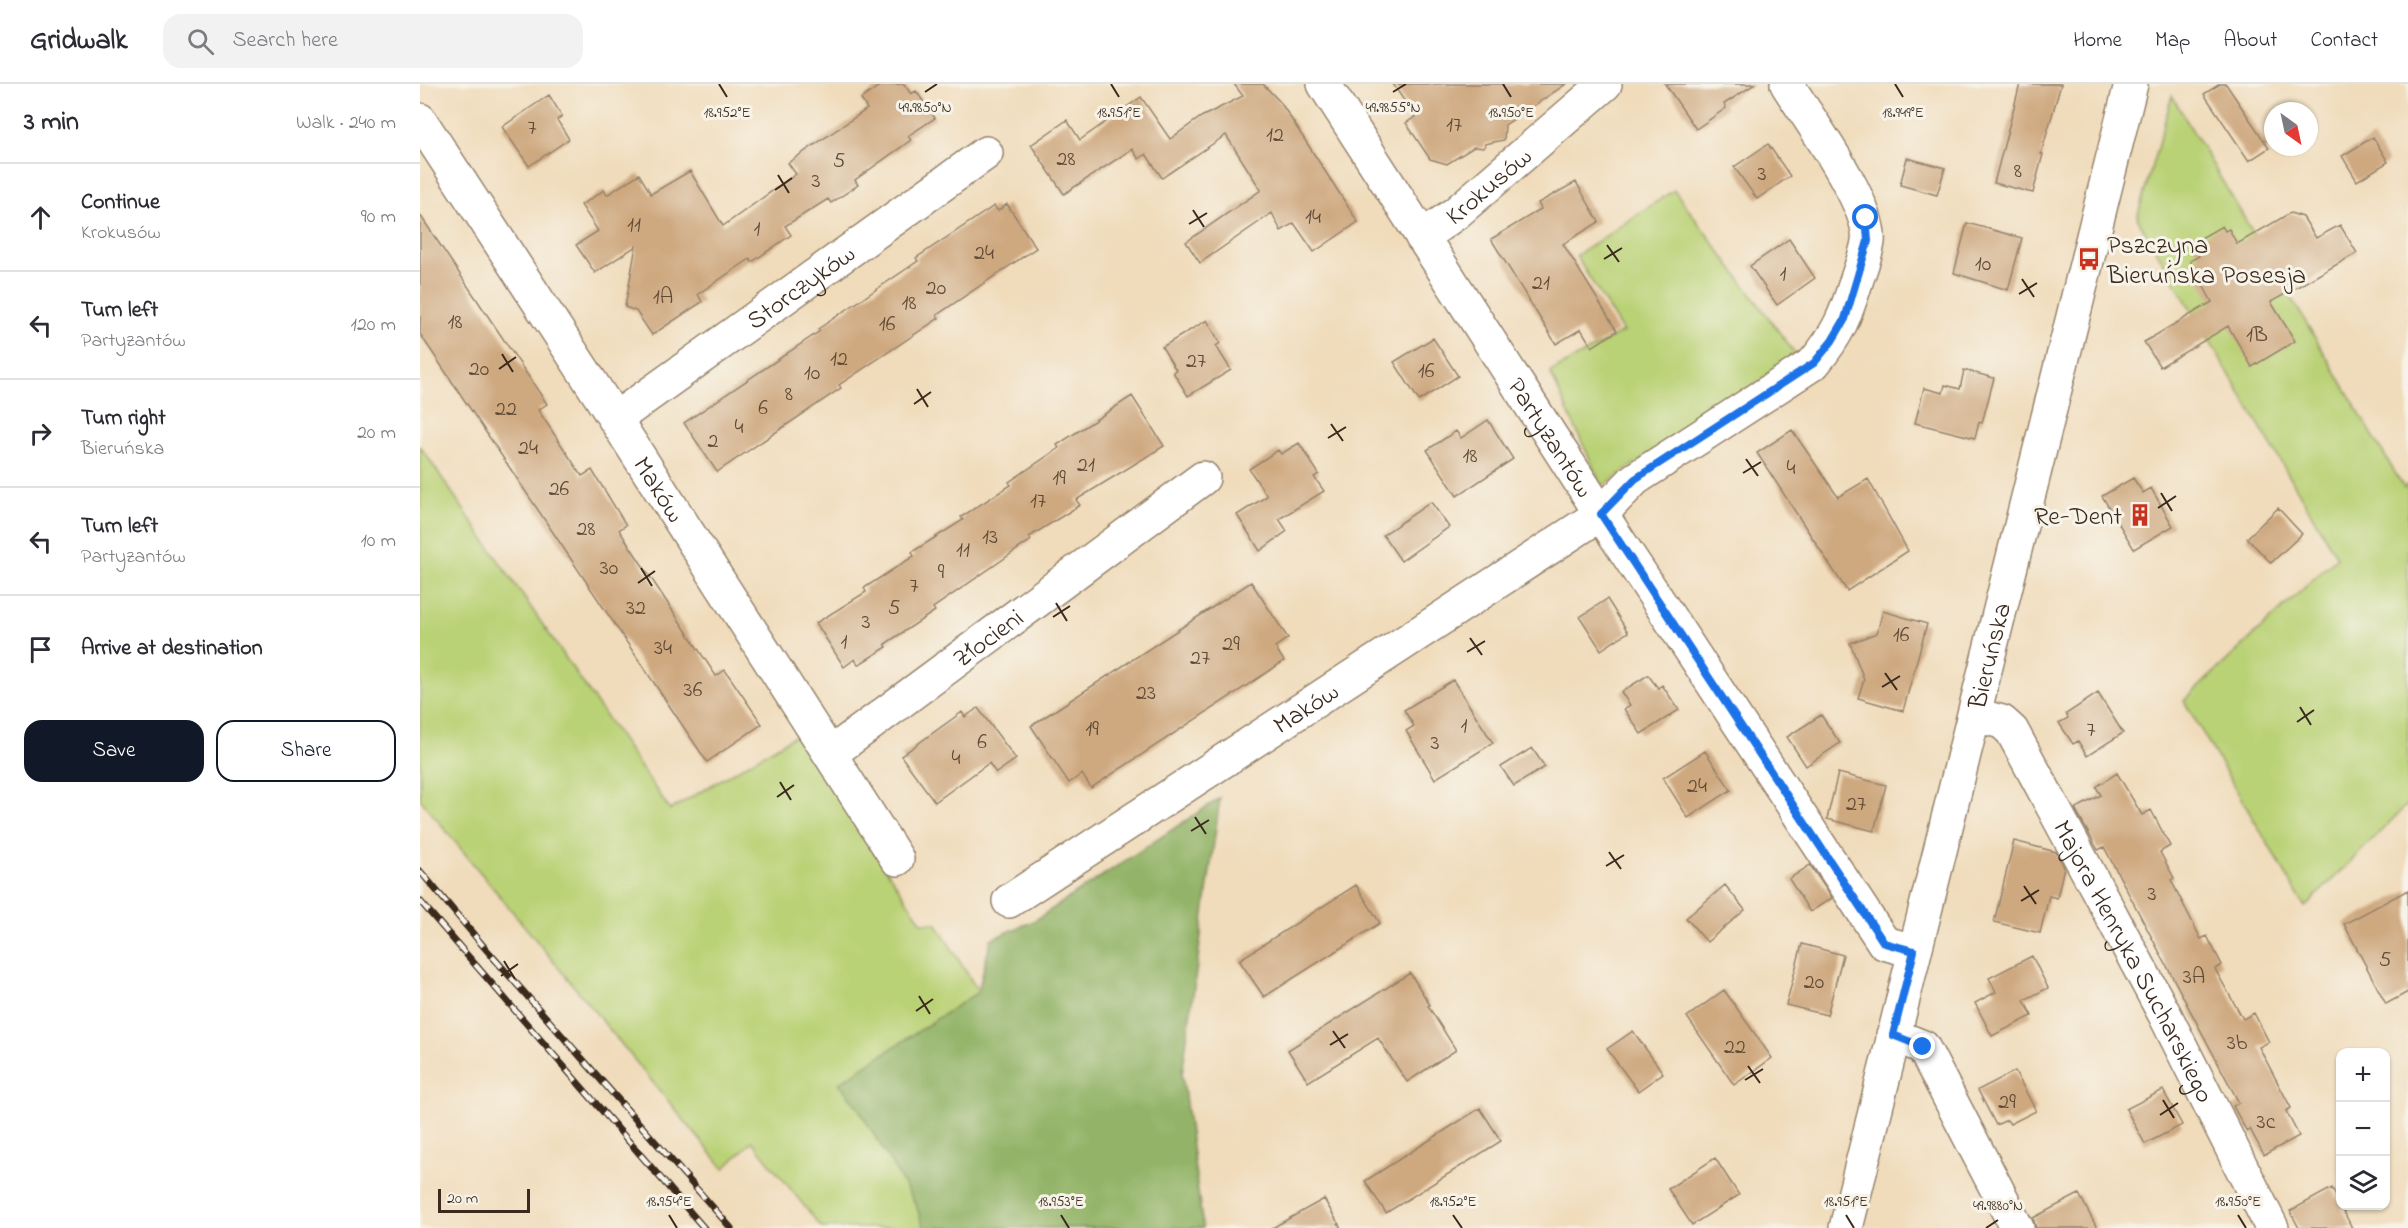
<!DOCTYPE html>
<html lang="en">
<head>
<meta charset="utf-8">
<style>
  body { margin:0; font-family:"Indie Flower",sans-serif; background:#f2f2f3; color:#2b2b33 }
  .controls { position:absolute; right:18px; bottom:18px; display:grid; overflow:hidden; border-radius:12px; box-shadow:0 2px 4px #0004 }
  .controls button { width:54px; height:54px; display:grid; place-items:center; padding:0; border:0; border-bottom:2px solid #e1e1e2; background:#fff; color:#2b2b33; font:30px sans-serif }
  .compass { position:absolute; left:1844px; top:18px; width:54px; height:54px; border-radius:50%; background:#fff; box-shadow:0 2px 4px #0004; rotate:147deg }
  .scale { position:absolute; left:18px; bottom:15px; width:92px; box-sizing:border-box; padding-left:6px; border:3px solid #3b2a1e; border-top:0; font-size:16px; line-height:21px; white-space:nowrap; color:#3b2a1e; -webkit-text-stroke:4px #f7f3e8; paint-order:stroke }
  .stop { position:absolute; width:18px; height:18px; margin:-14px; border:4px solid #1a73e8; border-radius:50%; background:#fff }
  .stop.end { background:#1a73e8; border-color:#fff; box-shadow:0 2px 6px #0008 }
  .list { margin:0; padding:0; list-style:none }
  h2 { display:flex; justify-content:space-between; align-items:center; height:78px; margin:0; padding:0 24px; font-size:26px }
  h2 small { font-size:20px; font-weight:400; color:#7c7c81 }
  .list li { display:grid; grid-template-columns:39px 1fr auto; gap:18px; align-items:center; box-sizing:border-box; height:108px; padding:0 24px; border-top:2px solid #e1e1e2 }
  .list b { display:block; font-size:22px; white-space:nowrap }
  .list p { margin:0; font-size:20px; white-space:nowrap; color:#7c7c81 }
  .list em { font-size:20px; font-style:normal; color:#7c7c81 }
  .actions { display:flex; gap:12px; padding:18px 24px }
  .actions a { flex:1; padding:14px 0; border:2px solid #111827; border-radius:18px; text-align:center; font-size:21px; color:#111827 }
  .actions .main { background:#111827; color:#fff }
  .icon { flex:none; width:33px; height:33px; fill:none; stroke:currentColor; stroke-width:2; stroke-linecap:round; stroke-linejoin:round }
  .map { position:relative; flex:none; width:1988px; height:1144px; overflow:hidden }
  header { display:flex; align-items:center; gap:36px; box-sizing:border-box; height:84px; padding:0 30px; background:#fff; border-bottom:2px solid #e1e1e2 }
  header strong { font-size:28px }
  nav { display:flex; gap:33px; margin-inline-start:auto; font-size:21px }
  .search { width:420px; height:54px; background:#f2f2f3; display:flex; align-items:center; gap:15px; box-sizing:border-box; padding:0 21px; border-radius:18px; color:#7c7c81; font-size:22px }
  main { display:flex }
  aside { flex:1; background:#fff }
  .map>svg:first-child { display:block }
  .green { fill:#bad276; stroke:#7a7e4a; stroke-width:1.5 }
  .forest { fill:#93b467; stroke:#676f42; stroke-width:1.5 }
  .building { fill:#cea87f }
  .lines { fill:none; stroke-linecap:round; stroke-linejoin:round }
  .minor-casing { stroke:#96836c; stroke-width:36 }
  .tertiary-casing { stroke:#96836c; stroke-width:36 }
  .minor { stroke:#fff; stroke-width:33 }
  .tertiary { stroke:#fff; stroke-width:33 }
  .rail-casing { stroke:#3b2a1e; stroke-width:7 }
  .rail { stroke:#f7f3e8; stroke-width:4.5; stroke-dasharray:14; stroke-linecap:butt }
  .route { stroke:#1a73e8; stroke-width:8 }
  .ticks { fill:none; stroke:#3b2a1e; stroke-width:2 }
  .labels { text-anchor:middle; stroke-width:6; stroke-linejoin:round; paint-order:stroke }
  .number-label { font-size:22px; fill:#604a36 }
  .street-label { font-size:26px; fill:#3b2a1e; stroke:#f7f3e8 }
  .poi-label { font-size:26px; fill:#3b2a1e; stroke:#f7f3e8; text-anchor:start }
  .ticks-label { font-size:15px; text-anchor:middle; fill:#3b2a1e; stroke:#f7f3e8; stroke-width:6; stroke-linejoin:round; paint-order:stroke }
</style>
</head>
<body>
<header>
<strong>Gridwalk</strong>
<div class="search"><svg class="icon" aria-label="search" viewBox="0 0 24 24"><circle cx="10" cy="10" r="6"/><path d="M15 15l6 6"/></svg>Search here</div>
<nav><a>Home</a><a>Map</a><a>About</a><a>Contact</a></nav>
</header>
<main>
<aside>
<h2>3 min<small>Walk · 240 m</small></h2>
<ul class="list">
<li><svg class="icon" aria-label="ahead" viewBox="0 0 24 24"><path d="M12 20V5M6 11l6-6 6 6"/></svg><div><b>Continue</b><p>Krokusów</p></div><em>90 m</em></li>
<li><svg class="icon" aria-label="left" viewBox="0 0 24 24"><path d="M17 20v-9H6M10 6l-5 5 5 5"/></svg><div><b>Turn left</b><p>Partyzantów</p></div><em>120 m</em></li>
<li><svg class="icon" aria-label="right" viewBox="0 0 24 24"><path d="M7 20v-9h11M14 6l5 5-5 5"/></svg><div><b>Turn right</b><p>Bieruńska</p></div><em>20 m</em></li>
<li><svg class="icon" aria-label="left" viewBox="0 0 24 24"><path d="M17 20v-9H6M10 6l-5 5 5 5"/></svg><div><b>Turn left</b><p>Partyzantów</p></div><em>10 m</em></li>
<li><svg class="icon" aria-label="arrive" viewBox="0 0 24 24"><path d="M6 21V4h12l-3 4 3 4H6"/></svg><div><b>Arrive at destination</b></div></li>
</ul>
<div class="actions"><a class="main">Save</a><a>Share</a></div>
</aside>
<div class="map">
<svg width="1988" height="1144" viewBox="0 0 1988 1144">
  <rect width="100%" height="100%" fill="#f7f3e8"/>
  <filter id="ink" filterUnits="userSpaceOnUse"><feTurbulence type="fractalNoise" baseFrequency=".0167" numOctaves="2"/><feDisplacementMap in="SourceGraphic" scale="12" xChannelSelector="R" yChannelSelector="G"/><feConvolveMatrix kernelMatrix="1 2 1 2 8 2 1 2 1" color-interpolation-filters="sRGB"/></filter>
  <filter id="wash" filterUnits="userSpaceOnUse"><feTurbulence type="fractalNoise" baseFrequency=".008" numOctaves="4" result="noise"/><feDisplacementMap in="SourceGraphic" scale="24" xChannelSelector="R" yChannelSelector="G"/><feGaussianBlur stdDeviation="1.35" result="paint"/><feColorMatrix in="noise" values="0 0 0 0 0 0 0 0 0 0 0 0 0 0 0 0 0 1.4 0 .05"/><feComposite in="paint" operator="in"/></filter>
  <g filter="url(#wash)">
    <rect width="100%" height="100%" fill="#f0dcbb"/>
    <path class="green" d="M 1752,12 L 1984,404 L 1988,400 L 1988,720 L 1885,823 L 1764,617 L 1917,473 L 1717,134 Z
      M 1254,106 L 1377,272 L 1182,402 L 1130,288 L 1203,248 L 1156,172 Z
      M 0,362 L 250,726 L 376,651 L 502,839 L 516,839 L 704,1144 L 402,1144 L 332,1057 L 304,1085 L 0,715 Z"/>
    <path class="forest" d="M 800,714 L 762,990 L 783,1144 L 504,1144 L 496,1121 L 437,1022 L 419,999 L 558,908 L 571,855 L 614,837 Z"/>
    <g id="blocks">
      <path class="building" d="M 462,0 L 484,0 L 491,10 L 496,7 L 515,34 L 488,52 L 491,56 L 435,96 L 438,101 L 411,119 L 408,115 L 365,142 L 371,151 L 332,178 L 330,175 L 278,210 L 282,218 L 232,251 L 216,227 L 205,223 L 216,162 L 175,189 L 156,161 L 178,147 L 161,121 L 184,106 L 187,111 L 219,90 L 231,110 L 270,87 L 303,142 L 376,90 L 368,79 L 447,25 L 441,15 Z
        M 814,0 L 843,0 L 861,19 L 938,138 L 894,168 L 874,139 L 861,147 L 852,129 L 780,179 L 766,158 L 841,106 L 806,51 L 742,94 L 726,70 L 719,75 L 712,65 L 644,110 L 611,61 L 647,36 L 660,56 L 721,13 L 750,55 L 781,33 L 823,12 Z
        M 973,0 L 1146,0 L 1085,41 L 1084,56 L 1065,60 L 1064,64 L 1054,63 L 1027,80 L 1010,75 L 986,39 L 995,33 Z
        M 1245,0 L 1335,0 L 1304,20 L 1306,24 L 1276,45 Z
        M 1600,0 L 1641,0 L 1621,70 L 1623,70 L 1613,109 L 1574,99 Z
        M 1800,0 L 1806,0 L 1849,64 L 1829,77 L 1784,10 Z
        M 129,11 L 142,32 L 137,36 L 149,55 L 109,82 L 82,43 Z
        M 1953,53 L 1968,78 L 1937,97 L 1922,72 Z
        M 1348,60 L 1370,92 L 1337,115 L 1314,83 Z
        M 1487,74 L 1525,84 L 1517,111 L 1480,101 Z
        M 1156,98 L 1179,138 L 1143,160 L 1197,247 L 1172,263 L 1161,245 L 1136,260 L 1071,155 L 1121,125 L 1118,119 Z
        M 587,120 L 616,164 L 517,231 L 519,234 L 419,301 L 421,304 L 297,388 L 264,339 L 400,247 L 398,245 L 498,177 L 496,174 L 574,122 L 578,127 Z
        M 1870,129 L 1883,133 L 1896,154 L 1920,141 L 1937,169 L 1851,218 L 1875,257 L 1832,283 L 1808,242 L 1740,283 L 1724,258 L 1792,218 L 1770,177 L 1779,172 L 1772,159 L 1802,142 L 1805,147 L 1809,145 L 1817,160 Z
        M 0,131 L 127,320 L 118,326 L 162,392 L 172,386 L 206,441 L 199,446 L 296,592 L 305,586 L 342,640 L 287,678 L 0,250 Z
        M 1547,139 L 1602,154 L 1588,206 L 1534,189 Z
        M 1369,155 L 1395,194 L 1357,221 L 1330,182 Z
        M 787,236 L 800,259 L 796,262 L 811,286 L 768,312 L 753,288 L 756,286 L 742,263 Z
        M 1013,254 L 1038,292 L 999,317 L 974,278 Z
        M 1544,286 L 1574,294 L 1562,339 L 1559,338 L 1555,354 L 1495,339 L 1504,304 L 1523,309 L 1525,301 L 1540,305 Z
        M 712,312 L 744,362 L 656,416 L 660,421 L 609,453 L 611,456 L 513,524 L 515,527 L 465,560 L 467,563 L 438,581 L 435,575 L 424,583 L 396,539 L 446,508 L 444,504 L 494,472 L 492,468 L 543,436 L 541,433 L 591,401 L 589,398 L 639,364 L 637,361 Z
        M 1068,336 L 1093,375 L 1037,412 L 1007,366 L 1036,347 L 1041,354 Z
        M 1372,346 L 1418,413 L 1448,395 L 1488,467 L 1427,507 L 1337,369 Z
        M 879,359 L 899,390 L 894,393 L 904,407 L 859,435 L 867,447 L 840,467 L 817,431 L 847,412 L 829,385 L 858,366 L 861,370 Z
        M 1713,394 L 1723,409 L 1731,404 L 1753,442 L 1714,465 L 1682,412 Z
        M 1011,418 L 1029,443 L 981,477 L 963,451 Z
        M 1858,424 L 1882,450 L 1851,479 L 1827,454 Z
        M 831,498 L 868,554 L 855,563 L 864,577 L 671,704 L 662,690 L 649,699 L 611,642 Z
        M 1187,515 L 1208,548 L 1181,566 L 1160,533 Z
        M 1463,527 L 1507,540 L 1483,627 L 1438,614 L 1444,595 L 1430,559 L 1457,549 Z
        M 1228,591 L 1238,604 L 1242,601 L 1259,626 L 1221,650 L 1204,625 L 1210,621 L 1201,608 Z
        M 1033,596 L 1073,659 L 1015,695 L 986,647 L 994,642 L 984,626 Z
        M 1678,609 L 1703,649 L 1667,672 L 1658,657 L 1653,660 L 1639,639 L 1648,634 L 1646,630 Z
        M 558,624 L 596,675 L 576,689 L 569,679 L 515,718 L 481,672 L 542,628 L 545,633 Z
        M 1401,631 L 1420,659 L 1386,682 L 1367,653 Z
        M 1112,664 L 1125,683 L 1094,702 L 1081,683 Z
        M 1285,667 L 1311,706 L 1268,734 L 1243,694 Z
        M 1418,689 L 1466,701 L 1454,747 L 1407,735 Z
        M 1697,689 L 1722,731 L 1731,726 L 1750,762 L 1740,768 L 1754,794 L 1751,796 L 1781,855 L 1787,852 L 1802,881 L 1795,885 L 1823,935 L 1834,929 L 1849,958 L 1839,963 L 1871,1024 L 1866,1027 L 1879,1052 L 1844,1071 L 1830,1045 L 1827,1048 L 1813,1022 L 1819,1019 L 1684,763 L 1678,766 L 1655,725 L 1681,711 L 1676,703 Z
        M 1594,757 L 1636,768 L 1644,783 L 1637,814 L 1629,812 L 1620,849 L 1574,838 Z
        M 1390,781 L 1412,814 L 1390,828 L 1369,795 Z
        M 936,801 L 960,839 L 844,913 L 819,876 Z
        M 1305,801 L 1325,826 L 1287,858 L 1266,834 Z
        M 1988,806 L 1988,908 L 1966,920 L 1924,840 Z
        M 1382,860 L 1423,871 L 1407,931 L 1366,921 Z
        M 1612,872 L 1628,904 L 1604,916 L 1612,932 L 1572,952 L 1555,919 L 1576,908 L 1569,894 Z
        M 990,889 L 1010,921 L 1008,922 L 1036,966 L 987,998 L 958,954 L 888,998 L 868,966 Z
        M 1304,906 L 1352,974 L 1314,1001 L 1267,933 Z
        M 1213,947 L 1243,989 L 1218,1007 L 1187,965 Z
        M 1595,987 L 1616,1027 L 1590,1040 L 1587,1036 L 1576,1041 L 1558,1006 Z
        M 1743,1006 L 1762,1041 L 1725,1060 L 1706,1025 Z
        M 1060,1024 L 1081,1057 L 966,1129 L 945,1097 Z
        M 1295,1074 L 1319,1111 L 1272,1141 L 1248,1105 Z
        M 1912,1104 L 1932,1144 L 1879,1144 L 1870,1127 Z
        M 1659,1110 L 1677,1144 L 1616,1144 L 1613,1134 Z
        M 904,1115 L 921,1144 L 852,1144 Z"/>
    </g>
  </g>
  <g filter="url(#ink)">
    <use href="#blocks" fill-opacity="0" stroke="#96836c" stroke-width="1.5"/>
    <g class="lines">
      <g class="minor-casing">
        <g id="minor">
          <path id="s1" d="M 904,0 L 1181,430 L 1464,859 L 1494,867"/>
          <path id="s2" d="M 0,36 L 195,335 L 477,775"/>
          <path id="s3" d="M 1002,153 L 1036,129 L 1185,0"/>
          <path id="s4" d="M 195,335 L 566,69"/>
          <path id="s5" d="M 1555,631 L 1582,638 L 1592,647 L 1745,931 L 1852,1144"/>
          <path id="s6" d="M 410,670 L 783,394"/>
          <path id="s7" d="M 589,817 L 1181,430 L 1215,395 L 1394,279 C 1418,250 1425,233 1436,198 C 1440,185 1446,171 1448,158 C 1453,122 1388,34 1367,0"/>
          <path d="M 1473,951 L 1503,963 L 1597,1144"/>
        </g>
      </g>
      <g class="tertiary-casing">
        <g id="tertiary">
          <path id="s8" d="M 1426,1144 L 1711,0"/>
        </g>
      </g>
      <use href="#minor" class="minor"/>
      <use href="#tertiary" class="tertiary"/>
      <g class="rail-casing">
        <path id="rail" d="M 0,787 L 65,864 L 311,1144
          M 0,817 L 284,1144"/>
      </g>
      <use href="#rail" class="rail"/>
    </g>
  </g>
  <g class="lines" filter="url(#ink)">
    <path class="route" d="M 1446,134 L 1448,157 L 1425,235 L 1412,257 L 1394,279 L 1215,395 L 1181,430 L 1464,859 L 1494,867 L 1473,951 L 1503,963"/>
  </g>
  <path class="ticks" d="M 299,0 L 307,13M 691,0 L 699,13M 1083,0 L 1091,13M 1475,0 L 1483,13M 505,8 L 517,0M 973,8 L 986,0M 358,91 L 369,109M 355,106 L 372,94M 773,126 L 784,143M 769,140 L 787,129M 1187,161 L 1199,178M 1184,175 L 1202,164M 1602,195 L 1614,213M 1599,210 L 1617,199M 82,270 L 93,288M 79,285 L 96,273M 497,305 L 508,323M 494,320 L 511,308M 911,340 L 923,357M 908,354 L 926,343M 1326,375 L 1338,392M 1323,389 L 1341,378M 1741,409 L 1752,427M 1738,424 L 1756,412M 221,484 L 232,502M 218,499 L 235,487M 636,519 L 647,537M 633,533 L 650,522M 1050,554 L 1062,571M 1047,568 L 1065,557M 1465,589 L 1477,606M 1462,603 L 1480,592M 1880,623 L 1891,641M 1877,638 L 1894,626M 360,698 L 371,716M 357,713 L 374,701M 775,733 L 786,750M 771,747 L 789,736M 1189,768 L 1201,785M 1186,782 L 1204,771M 1604,802 L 1616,820M 1601,817 L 1619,806M 84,877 L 95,895M 81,892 L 98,880M 499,912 L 510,930M 496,927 L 513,915M 913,947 L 925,964M 910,961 L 928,950M 1328,982 L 1340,999M 1325,996 L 1343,985M 1743,1016 L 1754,1034M 1740,1031 L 1758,1019M 249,1131 L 257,1144M 641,1131 L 649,1144M 1033,1131 L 1042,1144M 1426,1131 L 1434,1144M 1818,1131 L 1826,1144M 1566,1144 L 1578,1136"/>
  <defs>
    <g id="bus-bare" transform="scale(1.8)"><path d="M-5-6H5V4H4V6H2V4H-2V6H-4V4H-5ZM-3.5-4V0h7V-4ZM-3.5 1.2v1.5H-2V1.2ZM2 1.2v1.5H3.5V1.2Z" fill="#c8321e" stroke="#f7f3e8" stroke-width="2.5" paint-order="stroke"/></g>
    <g id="building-bare" transform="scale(1.8)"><path d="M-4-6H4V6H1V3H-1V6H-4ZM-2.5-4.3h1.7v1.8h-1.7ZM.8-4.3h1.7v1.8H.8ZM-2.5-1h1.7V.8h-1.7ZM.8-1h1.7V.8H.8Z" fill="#c8321e" stroke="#f7f3e8" stroke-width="2.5" paint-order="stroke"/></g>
  </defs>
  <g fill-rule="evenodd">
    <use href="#bus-bare" x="1669" y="175"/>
    <use href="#building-bare" x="1720" y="431"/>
  </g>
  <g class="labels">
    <g class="number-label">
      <text x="1034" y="47">17</text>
      <text x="112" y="50">7</text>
      <text x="855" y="57">12</text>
      <text x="646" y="81">28</text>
      <text x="419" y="83">5</text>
      <text x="1598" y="93">8</text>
      <text x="1342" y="96">3</text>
      <text x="396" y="103">3</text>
      <text x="893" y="139">14</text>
      <text x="214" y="147">11</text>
      <text x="337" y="151">1</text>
      <text x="564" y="175">24</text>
      <text x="1563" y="186">10</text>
      <text x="1363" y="196">1</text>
      <text x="1121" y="205">21</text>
      <text x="516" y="210">20</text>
      <text x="243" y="219">1A</text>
      <text x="489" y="225">18</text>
      <text x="35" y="244">18</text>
      <text x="467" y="246">16</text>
      <text x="1837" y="257">1B</text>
      <text x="419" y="281">12</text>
      <text x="776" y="283">27</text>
      <text x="59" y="291">20</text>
      <text x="1006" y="293">16</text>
      <text x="392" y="295">10</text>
      <text x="369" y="316">8</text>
      <text x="343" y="330">6</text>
      <text x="86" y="331">22</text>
      <text x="319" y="349">4</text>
      <text x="293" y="363">2</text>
      <text x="108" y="370">24</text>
      <text x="1050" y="378">18</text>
      <text x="666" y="387">21</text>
      <text x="1371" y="390">4</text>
      <text x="639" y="400">19</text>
      <text x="139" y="411">26</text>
      <text x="618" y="423">17</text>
      <text x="166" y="451">28</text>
      <text x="570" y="459">13</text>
      <text x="543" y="472">11</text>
      <text x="189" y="490">30</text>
      <text x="521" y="494">9</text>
      <text x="494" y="508">7</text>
      <text x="216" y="530">32</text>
      <text x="474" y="530">5</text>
      <text x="446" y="544">3</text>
      <text x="1481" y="557">16</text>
      <text x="424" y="564">1</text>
      <text x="811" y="566">29</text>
      <text x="243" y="570">34</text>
      <text x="780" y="580">27</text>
      <text x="273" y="612">36</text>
      <text x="726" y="615">23</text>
      <text x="1044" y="648">1</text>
      <text x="672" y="651">19</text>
      <text x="1671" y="652">7</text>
      <text x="562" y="664">6</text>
      <text x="1015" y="665">3</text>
      <text x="536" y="680">4</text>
      <text x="1277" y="708">24</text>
      <text x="1436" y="726">27</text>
      <text x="1732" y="816">3</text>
      <text x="1965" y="882">5</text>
      <text x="1774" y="899">3A</text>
      <text x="1394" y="904">20</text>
      <text x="1817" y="965">3b</text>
      <text x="1315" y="969">22</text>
      <text x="1587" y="1024">29</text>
      <text x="1846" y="1044">3c</text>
    </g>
    <g class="street-label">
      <text dy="9" stroke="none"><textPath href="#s3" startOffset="84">Krokusów</textPath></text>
      <text dy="9" stroke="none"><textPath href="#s4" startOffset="228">Storczyków</textPath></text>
      <text dy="9" stroke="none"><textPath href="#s1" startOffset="420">Partyzantów</textPath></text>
      <text dy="9" stroke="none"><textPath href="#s2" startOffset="440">Maków</textPath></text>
      <text dy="9" stroke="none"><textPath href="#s6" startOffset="196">Złocieni</textPath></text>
      <text dy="9" stroke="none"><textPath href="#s8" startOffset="590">Bieruńska</textPath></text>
      <text dy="9" stroke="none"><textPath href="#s7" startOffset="354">Maków</textPath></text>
      <text dy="9" stroke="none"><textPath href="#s5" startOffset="302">Majora Henryka Sucharskiego</textPath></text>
    </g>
    <g class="poi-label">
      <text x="1687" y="169">Pszczyna<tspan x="1687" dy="30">Bieruńska Posesja</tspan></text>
      <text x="1702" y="440" text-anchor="end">Re-Dent</text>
    </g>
  </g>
  <g class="ticks-label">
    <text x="973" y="28">49.9855°N</text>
    <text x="505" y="28">49.9850°N</text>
    <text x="307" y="33">18.952°E</text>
    <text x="699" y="33">18.951°E</text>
    <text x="1091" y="33">18.950°E</text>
    <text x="1483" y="33">18.949°E</text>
    <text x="249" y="1122">18.954°E</text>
    <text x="641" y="1122">18.953°E</text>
    <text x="1033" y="1122">18.952°E</text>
    <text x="1426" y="1122">18.951°E</text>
    <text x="1818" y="1122">18.950°E</text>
    <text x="1578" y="1126">49.9880°N</text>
  </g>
</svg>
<div class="controls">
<button>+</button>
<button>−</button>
<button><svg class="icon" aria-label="layers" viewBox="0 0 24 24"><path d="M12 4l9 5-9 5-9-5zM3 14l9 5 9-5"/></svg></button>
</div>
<svg class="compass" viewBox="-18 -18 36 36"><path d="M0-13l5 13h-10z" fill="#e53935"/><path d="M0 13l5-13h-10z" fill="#7c7c81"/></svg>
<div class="scale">20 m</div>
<div class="stop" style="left:1446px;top:134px"></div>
<div class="stop end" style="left:1503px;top:963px"></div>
</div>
</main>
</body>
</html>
